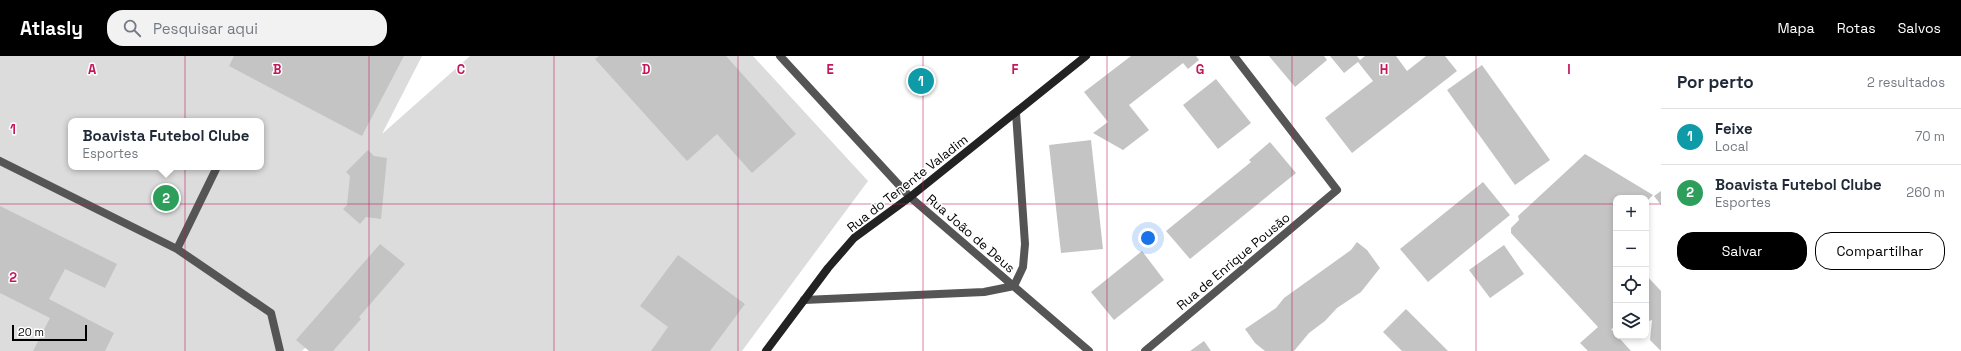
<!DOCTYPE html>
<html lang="pt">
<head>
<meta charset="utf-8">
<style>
  body { margin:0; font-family:"Space Grotesk",sans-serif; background:#f2f2f3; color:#1f2937 }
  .controls { position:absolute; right:12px; bottom:12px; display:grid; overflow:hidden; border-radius:8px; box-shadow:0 2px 6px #0003 }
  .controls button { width:36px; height:36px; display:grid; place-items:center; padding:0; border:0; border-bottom:1px solid #e0e1e3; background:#fff; color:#1f2937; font:20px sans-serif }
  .scale { position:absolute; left:12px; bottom:10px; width:75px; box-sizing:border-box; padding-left:4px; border:2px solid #000; border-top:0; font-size:11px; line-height:14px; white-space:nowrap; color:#000; -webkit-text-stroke:3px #fff; paint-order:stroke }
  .you { position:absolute; left:1148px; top:182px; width:14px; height:14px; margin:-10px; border:3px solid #fff; border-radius:50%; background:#1a73e8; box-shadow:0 0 0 6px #1a73e833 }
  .badge { display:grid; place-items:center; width:26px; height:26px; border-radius:50%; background:#000; color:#fff; font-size:13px; font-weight:700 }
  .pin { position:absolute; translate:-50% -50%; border:2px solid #fff; box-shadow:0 1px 4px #0006 }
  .popup { position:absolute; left:68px; top:62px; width:196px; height:52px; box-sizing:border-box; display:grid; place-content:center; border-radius:8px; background:#fff; filter:drop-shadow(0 1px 3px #0005); font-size:13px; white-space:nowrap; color:#747a83 }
  .popup b { font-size:15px; color:#1f2937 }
  .popup::after { content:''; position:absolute; left:50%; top:100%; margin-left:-8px; border:8px solid transparent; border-top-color:#fff }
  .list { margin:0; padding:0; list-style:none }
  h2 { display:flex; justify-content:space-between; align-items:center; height:52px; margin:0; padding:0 16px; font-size:17px }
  h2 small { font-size:13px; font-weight:400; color:#747a83 }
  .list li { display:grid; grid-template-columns:26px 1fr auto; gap:12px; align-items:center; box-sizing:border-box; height:56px; padding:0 16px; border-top:1px solid #e0e1e3 }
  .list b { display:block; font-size:15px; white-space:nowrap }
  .list p { margin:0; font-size:13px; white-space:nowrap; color:#747a83 }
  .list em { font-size:13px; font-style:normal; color:#747a83 }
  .actions { display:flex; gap:8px; padding:12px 16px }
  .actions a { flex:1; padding:9px 0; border:1px solid #000; border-radius:16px; text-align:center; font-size:14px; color:#000 }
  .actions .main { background:#000; color:#fff }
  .icon { flex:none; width:22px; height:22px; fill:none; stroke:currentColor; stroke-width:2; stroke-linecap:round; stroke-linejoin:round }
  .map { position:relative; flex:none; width:1661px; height:295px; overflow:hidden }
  header { display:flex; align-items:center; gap:24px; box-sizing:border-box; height:56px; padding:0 20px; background:#000; color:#fff }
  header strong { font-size:19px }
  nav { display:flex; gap:22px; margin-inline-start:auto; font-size:14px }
  .search { width:280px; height:36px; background:#f2f2f3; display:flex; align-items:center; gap:10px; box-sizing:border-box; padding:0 14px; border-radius:16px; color:#747a83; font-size:15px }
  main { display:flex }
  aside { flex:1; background:#fff }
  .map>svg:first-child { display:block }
  .green { fill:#dcdcdc; fill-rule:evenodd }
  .building { fill:#c4c4c4 }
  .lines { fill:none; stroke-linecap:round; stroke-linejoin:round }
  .service { stroke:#555; stroke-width:8 }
  .minor { stroke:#555; stroke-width:8 }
  .secondary { stroke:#222; stroke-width:8 }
  .grid { fill:none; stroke:#c2185b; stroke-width:1; stroke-opacity:0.55 }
  .labels { text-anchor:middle; stroke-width:3; stroke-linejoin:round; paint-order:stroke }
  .street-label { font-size:13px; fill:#000; stroke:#fff }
  .grid-label { font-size:13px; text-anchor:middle; font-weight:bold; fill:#c2185b; stroke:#fff; stroke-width:3; stroke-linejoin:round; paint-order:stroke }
</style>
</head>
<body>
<header>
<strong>Atlasly</strong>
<div class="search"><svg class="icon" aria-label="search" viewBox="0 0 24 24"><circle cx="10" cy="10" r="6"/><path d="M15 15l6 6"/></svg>Pesquisar aqui</div>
<nav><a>Mapa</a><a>Rotas</a><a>Salvos</a></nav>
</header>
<main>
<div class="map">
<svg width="1661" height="295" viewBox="0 0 1661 295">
  <rect width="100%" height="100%" fill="#fff"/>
  <path class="green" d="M 0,0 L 422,0 L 382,78 L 470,0 L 753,0 L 868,125 L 742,295 L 314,295 L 307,290 L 302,295 L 0,295 ZM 71,65 L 261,65 L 261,111 L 71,111 Z"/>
  <path class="building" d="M 234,0 L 404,0 L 362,80 L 229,10 Z
    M 599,0 L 726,0 L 796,78 L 752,117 L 717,78 L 687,105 L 595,3 Z
    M 1131,0 L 1196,0 L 1199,4 L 1188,13 L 1183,7 L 1129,49 L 1149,74 L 1123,94 L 1093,77 L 1108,66 L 1084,36 Z
    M 1269,0 L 1324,0 L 1327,4 L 1295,31 Z
    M 1330,0 L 1357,0 L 1360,4 L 1365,0 L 1396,0 L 1407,15 L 1426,0 L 1445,0 L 1457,15 L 1352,97 L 1325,62 L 1373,25 L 1358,6 L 1344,17 Z
    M 1482,9 L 1550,104 L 1515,129 L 1447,34 Z
    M 1216,23 L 1251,67 L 1218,93 L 1183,49 Z
    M 1091,84 L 1103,193 L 1061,197 L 1049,89 Z
    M 1270,86 L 1296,117 L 1190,203 L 1166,175 L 1251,106 L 1249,104 Z
    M 368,94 L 374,100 L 387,102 L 381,163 L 366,161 L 360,168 L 343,153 L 347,149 L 350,120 L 346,116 Z
    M 1585,98 L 1653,139 L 1646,146 L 1646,142 L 1616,142 L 1616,271 L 1611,273 L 1631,295 L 1588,295 L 1580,287 L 1598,271 L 1511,177 L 1511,172 L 1519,164 L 1518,160 Z
    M 1483,126 L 1510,159 L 1428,226 L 1400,193 Z
    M 1661,135 L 1661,149 L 1654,140 Z
    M 0,150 L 117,208 L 105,232 L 65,213 L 49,243 L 114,277 L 105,295 L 33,295 L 50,262 L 0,237 Z
    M 1357,186 L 1367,194 L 1380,212 L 1361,236 L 1337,252 L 1325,265 L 1309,277 L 1294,295 L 1265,295 L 1255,287 L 1245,273 L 1276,252 L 1284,242 L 1351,194 Z
    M 380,188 L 405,208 L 359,261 L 361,263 L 333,295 L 309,295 L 296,284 Z
    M 1504,189 L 1524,218 L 1490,242 L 1469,214 Z
    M 1142,195 L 1164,224 L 1114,264 L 1091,236 Z
    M 678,199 L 745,248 L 710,295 L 651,295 L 668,271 L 640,250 Z
    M 1646,219 L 1661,235 L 1661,295 L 1650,284 L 1652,264 L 1646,266 Z
    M 1406,253 L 1448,295 L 1402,295 L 1383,276 Z
    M 1204,285 L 1211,295 L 1190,295 Z"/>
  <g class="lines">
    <path class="service" d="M 0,105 L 177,193 L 271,257 L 280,295
      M 177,193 L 217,111"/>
    <path class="minor" d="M 780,0 L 910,141 L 1089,295
      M 804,244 L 984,236 L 1014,230 L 1023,211 L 1025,188 L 1016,57
      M 1145,295 L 1337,134 L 1234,0"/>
    <path class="secondary" d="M 766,295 L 828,212 L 854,182 L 910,141 L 1086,0"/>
  </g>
  <path class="grid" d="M 185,0 L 185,295M 369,0 L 369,295M 554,0 L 554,295M 738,0 L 738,295M 923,0 L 923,295M 1107,0 L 1107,295M 1292,0 L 1292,295M 1476,0 L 1476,295M 0,148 L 1616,148M 1646,148 L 1661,148"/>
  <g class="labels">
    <g class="street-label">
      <text transform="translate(907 127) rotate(-38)" y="5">Rua do Tenente Valadim</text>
      <text transform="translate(971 177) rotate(41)" y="5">Rua João de Deus</text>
      <text transform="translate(1233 205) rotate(-40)" y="5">Rua de Enrique Pousão</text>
    </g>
  </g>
  <g class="grid-label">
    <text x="92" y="18">A</text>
    <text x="277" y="18">B</text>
    <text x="461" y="18">C</text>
    <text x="646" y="18">D</text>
    <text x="830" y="18">E</text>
    <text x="1015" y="18">F</text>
    <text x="1200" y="18">G</text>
    <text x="1384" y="18">H</text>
    <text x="1569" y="18">I</text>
    <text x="13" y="78">1</text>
    <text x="13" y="226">2</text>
  </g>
</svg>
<div class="controls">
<button>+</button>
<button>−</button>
<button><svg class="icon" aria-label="locate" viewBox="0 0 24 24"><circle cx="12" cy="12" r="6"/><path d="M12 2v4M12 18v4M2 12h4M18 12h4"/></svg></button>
<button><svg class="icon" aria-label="layers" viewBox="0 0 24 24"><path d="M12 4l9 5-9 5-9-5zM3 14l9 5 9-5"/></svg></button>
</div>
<div class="scale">20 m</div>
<div class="you"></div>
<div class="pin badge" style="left:921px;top:25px;background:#0f9aa8">1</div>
<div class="pin badge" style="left:166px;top:142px;background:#2e9e5b">2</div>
<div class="popup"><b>Boavista Futebol Clube</b>Esportes</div>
</div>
<aside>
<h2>Por perto<small>2 resultados</small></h2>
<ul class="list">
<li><span class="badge" style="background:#0f9aa8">1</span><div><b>Feixe</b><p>Local</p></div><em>70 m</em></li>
<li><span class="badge" style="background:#2e9e5b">2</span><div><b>Boavista Futebol Clube</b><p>Esportes</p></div><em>260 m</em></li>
</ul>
<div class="actions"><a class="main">Salvar</a><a>Compartilhar</a></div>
</aside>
</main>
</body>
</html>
